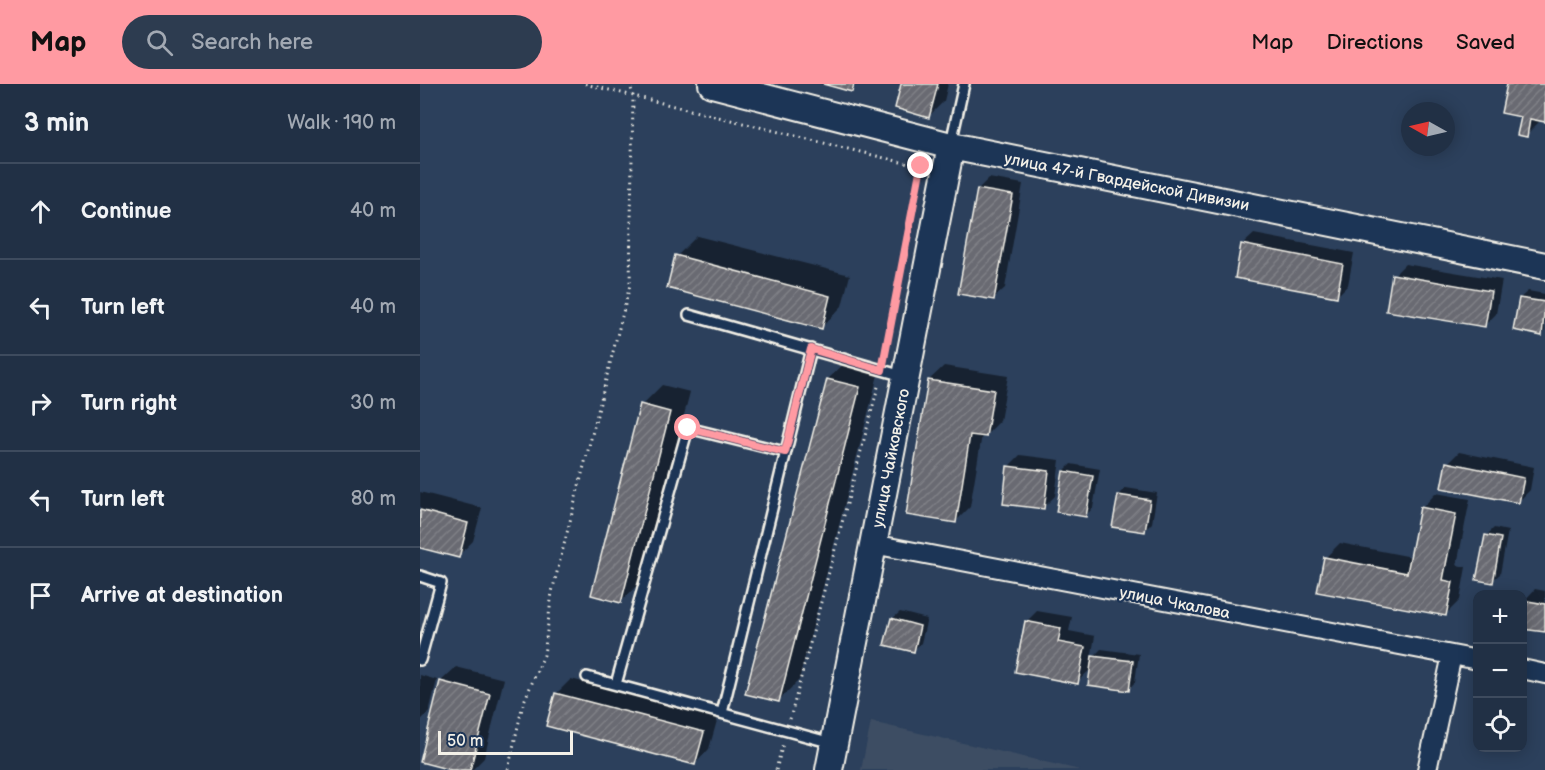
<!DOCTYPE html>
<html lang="en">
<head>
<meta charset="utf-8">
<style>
  body { margin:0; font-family:"Balsamiq Sans",sans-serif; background:#2d3c50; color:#f1f3f6 }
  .controls { position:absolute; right:18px; bottom:18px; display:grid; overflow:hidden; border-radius:12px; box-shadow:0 3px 15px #0003 }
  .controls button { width:54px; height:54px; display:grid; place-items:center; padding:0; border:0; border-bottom:2px solid #3e4b5e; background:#213045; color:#f1f3f6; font:30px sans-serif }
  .compass { position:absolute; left:981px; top:18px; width:54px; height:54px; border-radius:50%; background:#213045; box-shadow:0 3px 15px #0003; rotate:278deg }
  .scale { position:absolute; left:18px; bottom:15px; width:135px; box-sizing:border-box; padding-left:6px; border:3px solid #f4f1e8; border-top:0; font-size:16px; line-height:21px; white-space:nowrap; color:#f4f1e8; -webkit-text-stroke:4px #1d3557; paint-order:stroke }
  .stop { position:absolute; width:18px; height:18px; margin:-14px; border:4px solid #ff9aa2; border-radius:50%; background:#fff }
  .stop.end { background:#ff9aa2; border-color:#fff; box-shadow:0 2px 6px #0008 }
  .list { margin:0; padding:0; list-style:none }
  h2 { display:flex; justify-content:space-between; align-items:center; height:78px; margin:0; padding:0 24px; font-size:26px }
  h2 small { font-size:20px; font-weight:400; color:#a2a9b3 }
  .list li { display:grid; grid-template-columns:39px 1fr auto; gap:18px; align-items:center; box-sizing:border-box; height:96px; padding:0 24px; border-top:2px solid #3e4b5e }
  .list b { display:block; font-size:22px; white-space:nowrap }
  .list em { font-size:20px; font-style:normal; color:#a2a9b3 }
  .icon { flex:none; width:33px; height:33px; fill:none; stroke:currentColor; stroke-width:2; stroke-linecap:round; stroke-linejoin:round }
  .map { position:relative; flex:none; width:1125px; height:686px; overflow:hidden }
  header { display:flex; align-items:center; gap:36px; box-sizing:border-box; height:84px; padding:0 30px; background:#ff9aa2; color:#111 }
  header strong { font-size:28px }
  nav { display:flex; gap:33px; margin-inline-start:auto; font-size:21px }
  .search { width:420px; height:54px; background:#2d3c50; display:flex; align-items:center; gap:15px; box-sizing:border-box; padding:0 21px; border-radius:33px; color:#a2a9b3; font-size:22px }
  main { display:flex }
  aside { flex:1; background:#213045 }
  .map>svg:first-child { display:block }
  .built { fill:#3e4d63 }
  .shadow { fill:#0007 }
  .building { fill:url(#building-hatch); stroke:#f4f1e8; stroke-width:1.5 }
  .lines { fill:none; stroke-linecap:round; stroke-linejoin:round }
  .lane-casing { stroke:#f4f1e8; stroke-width:14 }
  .street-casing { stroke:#f4f1e8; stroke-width:22 }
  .secondary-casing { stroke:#f4f1e8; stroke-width:30 }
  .path { stroke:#f4f1e8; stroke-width:3; stroke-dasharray:1.5 4.5; stroke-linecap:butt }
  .lane { stroke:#1d3557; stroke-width:9 }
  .street { stroke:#1d3557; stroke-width:18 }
  .secondary { stroke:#1d3557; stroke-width:26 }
  .route { stroke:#ff9aa2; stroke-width:8 }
  .labels { text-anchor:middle; stroke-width:4.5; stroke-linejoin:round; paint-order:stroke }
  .street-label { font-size:16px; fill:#f4f1e8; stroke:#1d3557 }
</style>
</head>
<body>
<header>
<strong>Map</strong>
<div class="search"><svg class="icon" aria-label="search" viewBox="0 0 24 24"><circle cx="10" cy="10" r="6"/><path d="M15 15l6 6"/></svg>Search here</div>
<nav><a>Map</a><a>Directions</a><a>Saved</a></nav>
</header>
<main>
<aside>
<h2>3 min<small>Walk · 190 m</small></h2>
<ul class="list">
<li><svg class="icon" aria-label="ahead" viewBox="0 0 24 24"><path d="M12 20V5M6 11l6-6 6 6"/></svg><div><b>Continue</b></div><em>40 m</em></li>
<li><svg class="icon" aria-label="left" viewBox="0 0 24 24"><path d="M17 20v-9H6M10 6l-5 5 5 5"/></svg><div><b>Turn left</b></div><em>40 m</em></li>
<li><svg class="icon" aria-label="right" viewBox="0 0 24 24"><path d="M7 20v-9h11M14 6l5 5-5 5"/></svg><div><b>Turn right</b></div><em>30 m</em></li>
<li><svg class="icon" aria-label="left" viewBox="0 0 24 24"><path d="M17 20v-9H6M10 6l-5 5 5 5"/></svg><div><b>Turn left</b></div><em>80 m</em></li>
<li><svg class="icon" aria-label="arrive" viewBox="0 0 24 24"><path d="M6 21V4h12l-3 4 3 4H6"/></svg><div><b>Arrive at destination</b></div></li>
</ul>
</aside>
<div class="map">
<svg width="1125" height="686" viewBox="0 0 1125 686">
  <defs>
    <pattern id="building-hatch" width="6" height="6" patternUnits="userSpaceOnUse" patternTransform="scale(1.5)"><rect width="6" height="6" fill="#696a72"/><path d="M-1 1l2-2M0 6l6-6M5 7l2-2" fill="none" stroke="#7f8086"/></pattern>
  </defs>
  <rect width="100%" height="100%" fill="#2c405c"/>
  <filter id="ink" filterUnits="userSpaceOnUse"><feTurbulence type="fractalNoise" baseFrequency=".0167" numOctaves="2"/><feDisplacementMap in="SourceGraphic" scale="12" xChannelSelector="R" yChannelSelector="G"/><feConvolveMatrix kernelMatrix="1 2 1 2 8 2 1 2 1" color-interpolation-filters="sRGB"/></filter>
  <g filter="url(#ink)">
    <path class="built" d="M 451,638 L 660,686 L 441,686 Z"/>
    <path class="shadow" d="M 483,0 L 528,0 L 524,17 L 509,32 Z
      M 1089,0 L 1125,0 L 1125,36 L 1122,35 L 1106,51 L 1102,32 Z
      M 569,94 L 603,100 L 585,204 L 573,215 L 558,105 Z
      M 834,150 L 934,169 L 928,201 L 917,212 L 822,161 Z
      M 277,152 L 430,191 L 422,222 L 402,243 L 257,172 Z
      M 985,180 L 1082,196 L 1076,230 L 1065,241 L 974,191 Z
      M 1108,207 L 1125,210 L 1125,247 L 1122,250 L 1100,214 Z
      M 429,275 L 460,283 L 379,596 L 358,617 L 408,295 Z
      M 524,282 L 588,292 L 580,337 L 566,351 L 562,351 L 550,423 L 535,438 L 509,296 Z
      M 242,301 L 270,308 L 221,497 L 201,518 L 222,321 Z
      M 1039,368 L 1114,383 L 1110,406 L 1098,418 L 1028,379 Z
      M 600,371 L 640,376 L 635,412 L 624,423 L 589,382 Z
      M 651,380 L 680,385 L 673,424 L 666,431 L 644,387 Z
      M 706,404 L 737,409 L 732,439 L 724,447 L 699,411 Z
      M 0,408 L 62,424 L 53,457 L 38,472 L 0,462 Z
      M 1016,409 L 1050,415 L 1037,481 L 1046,483 L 1040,516 L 1025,531 L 905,474 L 920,459 L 992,473 L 1002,424 Z
      M 1074,444 L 1088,447 L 1080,490 L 1072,497 L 1066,452 Z
      M 1115,505 L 1125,507 L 1125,547 L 1104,517 Z
      M 617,527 L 652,533 L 649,547 L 675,552 L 671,575 L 681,565 L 719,570 L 715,598 L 708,606 L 672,584 L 657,598 L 606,538 Z
      M 480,528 L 507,535 L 501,559 L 493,567 L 472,535 Z
      M 36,583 L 84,595 L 64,674 L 52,686 L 37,686 L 0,676 L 21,597 Z
      M 0,591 L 17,596 L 9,628 L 0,637 Z
      M 151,595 L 298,633 L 289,665 L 275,680 L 136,610 Z"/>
    <path class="building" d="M 403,0 L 434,0 L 432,8 Z
      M 481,0 L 518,0 L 509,34 L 475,24 Z
      M 1087,0 L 1125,0 L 1125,38 L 1110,35 L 1107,53 L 1097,51 L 1101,33 L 1081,29 Z
      M 557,105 L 593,111 L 574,216 L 538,210 Z
      M 821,160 L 923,180 L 917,213 L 815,194 Z
      M 255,171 L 410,212 L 402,245 L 247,204 Z
      M 972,190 L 1071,207 L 1065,243 L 966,227 Z
      M 1099,214 L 1125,218 L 1122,252 L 1093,246 Z
      M 407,295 L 440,303 L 359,618 L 325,610 Z
      M 508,296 L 574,306 L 566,353 L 550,351 L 536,439 L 486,431 Z
      M 220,320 L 250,328 L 201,519 L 171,511 Z
      M 1026,378 L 1104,394 L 1099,419 L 1021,404 Z
      M 587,382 L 629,387 L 624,425 L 583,420 Z
      M 643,387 L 673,392 L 666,433 L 636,428 Z
      M 698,411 L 730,416 L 725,448 L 692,443 Z
      M 1000,423 L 1036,430 L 1023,496 L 1033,498 L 1026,532 L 897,508 L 904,473 L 987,489 Z
      M 0,426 L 48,439 L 39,474 L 0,464 Z
      M 1065,451 L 1081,454 L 1073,499 L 1056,496 Z
      M 1102,516 L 1125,520 L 1125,548 L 1102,545 Z
      M 471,534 L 500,542 L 494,568 L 464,561 Z
      M 605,537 L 641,544 L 638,558 L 665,563 L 658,600 L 595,588 Z
      M 672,572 L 713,577 L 709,607 L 668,601 Z
      M 20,597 L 70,610 L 50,686 L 31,686 L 0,678 Z
      M 135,609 L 284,648 L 275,681 L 126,642 Z"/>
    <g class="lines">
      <g class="lane-casing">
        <path id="lane" d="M 531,59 L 544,0
          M 269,231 L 483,292
          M 0,492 L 21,499 L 0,576
          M 167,593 L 412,659
          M 196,600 L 268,344 L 365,368
          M 302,629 L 391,265"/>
      </g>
      <g class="street-casing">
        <path id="street" d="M 453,460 L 1058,576
          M 1102,585 L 1125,590
          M 1007,686 L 1032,571"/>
      </g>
      <g class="secondary-casing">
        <path id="secondary" d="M 292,0 L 531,62 L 1125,182
          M 409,686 L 531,62"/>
      </g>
      <path class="path" d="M 165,0 L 501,83
        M 465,272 L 502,75
        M 370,635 L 459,299
        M 88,686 L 103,620 L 124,571 L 132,508 L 210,201 L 213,12 L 210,0
        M 356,686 L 363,659"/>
      <use href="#lane" class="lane"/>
      <use href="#street" class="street"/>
      <use href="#secondary" class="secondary"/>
    </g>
  </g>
  <g class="lines" filter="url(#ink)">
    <path class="route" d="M 268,344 L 365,368 L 391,265 L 462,286 L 501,82"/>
  </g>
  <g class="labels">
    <g class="street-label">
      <text transform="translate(707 97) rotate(11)" y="6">улица 47-й Гвардейской Дивизии</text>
      <text transform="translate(470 374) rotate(-79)" y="6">улица Чайковского</text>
      <text transform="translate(755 518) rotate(11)" y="6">улица Чкалова</text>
    </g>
  </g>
</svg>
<div class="controls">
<button>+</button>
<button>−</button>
<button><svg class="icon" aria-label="locate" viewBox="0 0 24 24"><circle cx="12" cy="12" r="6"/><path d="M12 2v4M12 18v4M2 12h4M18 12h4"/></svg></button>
</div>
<svg class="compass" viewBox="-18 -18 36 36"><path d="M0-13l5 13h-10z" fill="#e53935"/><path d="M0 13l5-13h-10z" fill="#a2a9b3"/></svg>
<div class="scale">50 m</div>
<div class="stop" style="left:268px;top:344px"></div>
<div class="stop end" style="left:501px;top:82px"></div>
</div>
</main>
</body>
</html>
